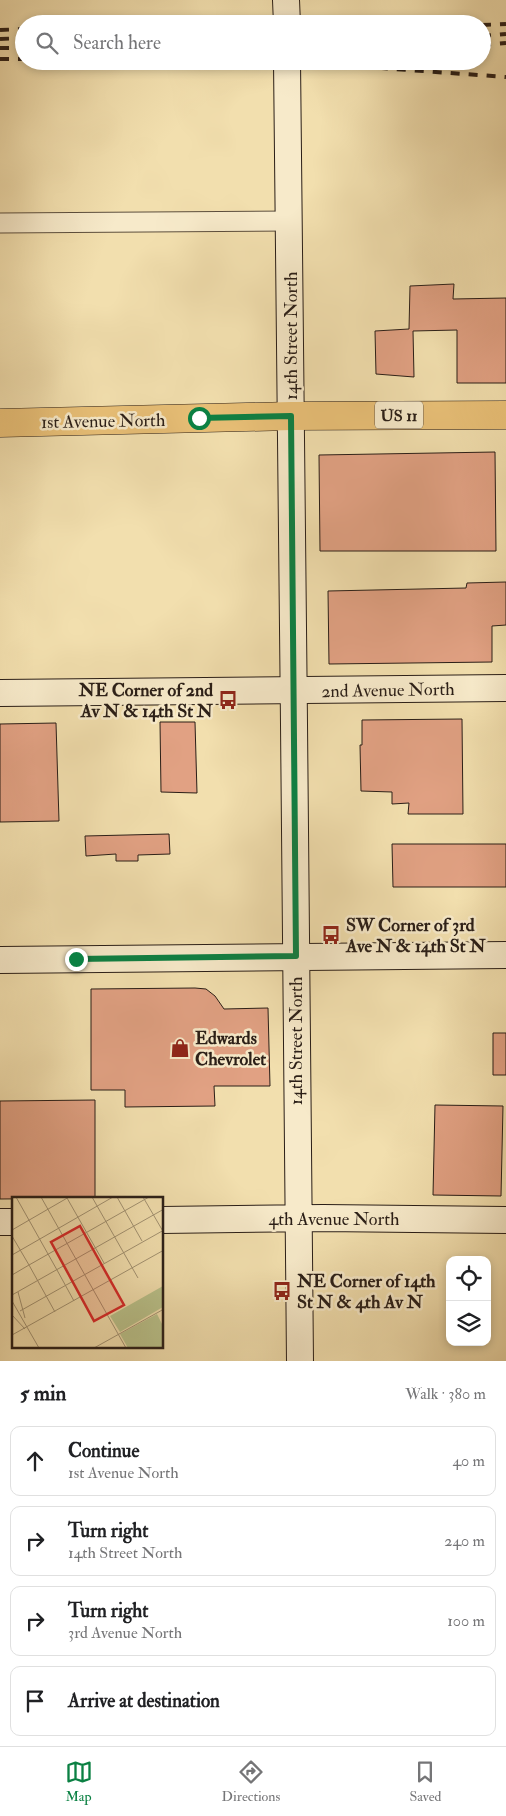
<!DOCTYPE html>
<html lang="en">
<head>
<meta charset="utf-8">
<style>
  body { margin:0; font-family:"IM FELL Double Pica",serif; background:#f2f2f2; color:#202124 }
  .controls { position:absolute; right:15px; bottom:15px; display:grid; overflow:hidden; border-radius:10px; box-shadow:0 2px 8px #0003 }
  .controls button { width:45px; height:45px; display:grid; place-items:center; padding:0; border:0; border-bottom:1px solid #e0e0e0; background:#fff; color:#202124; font:25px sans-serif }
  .stop { position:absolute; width:15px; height:15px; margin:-11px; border:4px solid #0b8043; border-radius:50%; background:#fff }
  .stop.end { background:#0b8043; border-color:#fff; box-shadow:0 1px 5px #0008 }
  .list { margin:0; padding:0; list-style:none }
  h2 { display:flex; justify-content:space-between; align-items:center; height:65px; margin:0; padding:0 20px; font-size:21px }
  h2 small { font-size:16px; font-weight:400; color:#757577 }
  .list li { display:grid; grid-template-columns:32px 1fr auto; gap:15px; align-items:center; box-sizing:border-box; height:70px; margin:0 10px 10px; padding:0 10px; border:1px solid #e0e0e0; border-radius:10px }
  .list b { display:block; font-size:19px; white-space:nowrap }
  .list p { margin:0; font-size:16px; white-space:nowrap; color:#757577 }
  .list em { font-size:16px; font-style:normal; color:#757577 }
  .icon { flex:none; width:28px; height:28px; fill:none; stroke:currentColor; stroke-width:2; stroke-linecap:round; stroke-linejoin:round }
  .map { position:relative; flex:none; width:506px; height:1361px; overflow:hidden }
  .search { position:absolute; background:#fff; box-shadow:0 2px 8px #0003; left:15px; right:15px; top:15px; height:55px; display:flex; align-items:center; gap:12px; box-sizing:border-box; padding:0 18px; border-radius:28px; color:#757577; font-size:19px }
  .sheet { height:385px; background:#fff }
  nav { display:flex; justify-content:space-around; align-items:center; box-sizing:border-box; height:70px; border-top:1px solid #e0e0e0; background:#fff; font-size:14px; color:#757577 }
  nav a { display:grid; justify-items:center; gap:2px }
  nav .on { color:#0b8043 }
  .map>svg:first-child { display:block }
  .building { fill:#e1a183; stroke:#2a1e17 }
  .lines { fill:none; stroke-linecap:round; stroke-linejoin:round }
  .street-casing { stroke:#5c4e3d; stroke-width:21 }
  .secondary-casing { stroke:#2a1e17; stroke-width:28 }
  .primary-casing { stroke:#2a1e17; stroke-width:29 }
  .street { stroke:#f7eaca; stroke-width:19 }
  .secondary { stroke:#f7eaca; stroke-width:26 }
  .primary { stroke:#e9c077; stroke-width:28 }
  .rail { stroke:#2a1e17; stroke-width:4; stroke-dasharray:9 9; stroke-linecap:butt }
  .route { stroke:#0b8043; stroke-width:6 }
  .labels { text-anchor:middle; stroke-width:5; stroke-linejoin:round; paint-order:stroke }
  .shield { fill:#f7eaca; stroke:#685b4d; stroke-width:1 }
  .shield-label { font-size:16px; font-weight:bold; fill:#2a1e17 }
  .street-label { font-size:18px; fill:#2a1e17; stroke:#f7eaca }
  .poi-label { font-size:18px; font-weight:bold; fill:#2a1e17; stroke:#f7eaca; text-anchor:start }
  .inset-road { fill:none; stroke:#a29272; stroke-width:1 }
  .view { fill:#d62828; fill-opacity:0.15; stroke:#d62828; stroke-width:2.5 }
  .inset-edge { fill:none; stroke:#2a1e17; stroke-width:2.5 }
</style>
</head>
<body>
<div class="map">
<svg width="506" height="1361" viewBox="0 0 506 1361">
  <rect width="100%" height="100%" fill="#f2dfae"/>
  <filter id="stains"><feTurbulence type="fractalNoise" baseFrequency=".004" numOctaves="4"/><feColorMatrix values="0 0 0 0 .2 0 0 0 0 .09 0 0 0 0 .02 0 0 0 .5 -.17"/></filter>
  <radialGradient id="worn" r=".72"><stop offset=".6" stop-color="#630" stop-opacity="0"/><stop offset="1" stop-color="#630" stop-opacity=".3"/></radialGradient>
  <path class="building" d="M 454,284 L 453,299 L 506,298 L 506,383 L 457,383 L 457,330 L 413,331 L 414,377 L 376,374 L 375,331 L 409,329 L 410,286 Z
    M 495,452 L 496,551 L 320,551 L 319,455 Z
    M 506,582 L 506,625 L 492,626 L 492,662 L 329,664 L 328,591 L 466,588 L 467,583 Z
    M 462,719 L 463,814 L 408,814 L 409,803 L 392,804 L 392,792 L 361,791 L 360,745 L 362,745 L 362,720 Z
    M 160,722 L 195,722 L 197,793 L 161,792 Z
    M 56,723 L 59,821 L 0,822 L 0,724 Z
    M 169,834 L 170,854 L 138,855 L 138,861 L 116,861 L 116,854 L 86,856 L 85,836 Z
    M 392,844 L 506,844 L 506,887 L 393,887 Z
    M 195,988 L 206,989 L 215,996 L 224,1009 L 268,1008 L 270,1086 L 214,1086 L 215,1106 L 125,1107 L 125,1090 L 91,1090 L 91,989 Z
    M 493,1033 L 506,1033 L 506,1075 L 493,1075 Z
    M 95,1100 L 95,1198 L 0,1199 L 0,1101 Z
    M 435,1105 L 503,1106 L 501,1196 L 433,1195 Z"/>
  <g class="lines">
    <g class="street-casing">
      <path id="street" d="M 0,223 L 290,221"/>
    </g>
    <g class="secondary-casing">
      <path id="secondary" d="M 286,0 L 287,24
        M 287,61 C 293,494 295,928 300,1361
        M 0,693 L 506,688
        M 0,960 L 506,955
        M 162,1220 L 323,1218 L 506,1220
        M 0,1222 L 14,1222"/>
    </g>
    <g class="primary-casing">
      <path id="primary" d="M 0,423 L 291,416 L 506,415"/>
    </g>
    <use href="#street" class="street"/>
    <use href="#secondary" class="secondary"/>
    <use href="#primary" class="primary"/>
    <path class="rail" d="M 482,25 L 506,24
      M 0,30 L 24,29
      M 482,36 L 506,34
      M 0,39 L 24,38
      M 482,45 L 506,43
      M 0,48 L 24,48
      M 0,59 L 24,59
      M 325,64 L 506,77"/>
  </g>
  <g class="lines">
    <path class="route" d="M 76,959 L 296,956 L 291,416 L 199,418"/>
  </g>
  <defs>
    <g id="bus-bare" transform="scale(1.5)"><path d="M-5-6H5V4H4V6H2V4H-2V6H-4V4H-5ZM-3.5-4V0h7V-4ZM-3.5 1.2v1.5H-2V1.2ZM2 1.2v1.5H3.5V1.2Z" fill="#8f2418" stroke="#f7eaca" stroke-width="2.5" paint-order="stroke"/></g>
    <g id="shop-bare" transform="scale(1.5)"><path d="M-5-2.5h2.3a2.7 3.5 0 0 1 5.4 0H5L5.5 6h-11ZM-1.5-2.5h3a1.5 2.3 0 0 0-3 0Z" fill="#8f2418" stroke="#f7eaca" stroke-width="2.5" paint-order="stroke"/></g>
  </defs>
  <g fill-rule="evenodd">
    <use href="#bus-bare" x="228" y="700"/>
    <use href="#bus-bare" x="331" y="935"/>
    <use href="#shop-bare" x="180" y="1048"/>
    <use href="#bus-bare" x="282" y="1291"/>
  </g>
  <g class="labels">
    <rect class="shield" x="375" y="401.5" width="48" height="27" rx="4"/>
    <g class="shield-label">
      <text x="399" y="421">US 11</text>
    </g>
    <g class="street-label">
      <text transform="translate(291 336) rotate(-90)" y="6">14th Street North</text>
      <text transform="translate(103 421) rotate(-1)" y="6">1st Avenue North</text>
      <text transform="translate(388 690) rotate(-1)" y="6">2nd Avenue North</text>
      <text transform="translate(296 1041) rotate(-90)" y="6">14th Street North</text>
      <text x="334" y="1225">4th Avenue North</text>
    </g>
    <g class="poi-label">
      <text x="213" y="696" text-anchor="end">NE Corner of 2nd<tspan x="213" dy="21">Av N &amp; 14th St N</tspan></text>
      <text x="346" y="931">SW Corner of 3rd<tspan x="346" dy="21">Ave N &amp; 14th St N</tspan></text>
      <text x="195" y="1044">Edwards<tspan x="195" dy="21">Chevrolet</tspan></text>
      <text x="297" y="1287">NE Corner of 14th<tspan x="297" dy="21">St N &amp; 4th Av N</tspan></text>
    </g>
  </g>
  <g transform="translate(12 1197)">
    <rect width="151" height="151" fill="#f2dfae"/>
    <path d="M 151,89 L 151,110 L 108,135 L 98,119 ZM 145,117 L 151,129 L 151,151 L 116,151 L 108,137 Z" fill="#b9c28b"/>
    <path class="inset-road" d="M 4,0 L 45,73M 29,0 L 114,151M 80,0 L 126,81M 105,0 L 130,44M 131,0 L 152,36M 55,1 L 92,66M 0,33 L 57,0M 0,39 L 17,68 L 137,0M 0,58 L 101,0M 45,73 L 62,104M 0,78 L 17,68 L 43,115M 6,95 L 13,121M 0,98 L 152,12M 0,104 L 27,151M 8,114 L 152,33M 0,118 L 13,132M 0,138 L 152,53M 82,151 L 152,112"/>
    <path class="view" d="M 68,29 L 112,108 L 82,124 L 39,45 Z"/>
    <rect width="151" height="151" class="inset-edge"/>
  </g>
  <rect width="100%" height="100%" filter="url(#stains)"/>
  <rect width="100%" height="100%" fill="url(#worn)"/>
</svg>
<div class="controls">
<button><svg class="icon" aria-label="locate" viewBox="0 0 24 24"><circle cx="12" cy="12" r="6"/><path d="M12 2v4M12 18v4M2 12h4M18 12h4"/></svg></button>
<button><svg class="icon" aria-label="layers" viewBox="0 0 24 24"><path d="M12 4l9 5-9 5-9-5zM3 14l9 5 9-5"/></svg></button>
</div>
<div class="stop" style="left:199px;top:418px"></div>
<div class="stop end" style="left:76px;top:959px"></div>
<div class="search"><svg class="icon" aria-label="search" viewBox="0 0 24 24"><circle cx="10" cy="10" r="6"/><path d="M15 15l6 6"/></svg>Search here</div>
</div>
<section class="sheet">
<h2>5 min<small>Walk · 380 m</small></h2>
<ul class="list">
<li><svg class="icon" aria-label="ahead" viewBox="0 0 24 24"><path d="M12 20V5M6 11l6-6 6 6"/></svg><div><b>Continue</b><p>1st Avenue North</p></div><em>40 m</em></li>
<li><svg class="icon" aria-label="right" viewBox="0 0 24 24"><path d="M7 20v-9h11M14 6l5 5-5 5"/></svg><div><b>Turn right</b><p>14th Street North</p></div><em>240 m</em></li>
<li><svg class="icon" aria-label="right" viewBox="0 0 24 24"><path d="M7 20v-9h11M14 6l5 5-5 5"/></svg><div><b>Turn right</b><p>3rd Avenue North</p></div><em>100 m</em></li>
<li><svg class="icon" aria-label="arrive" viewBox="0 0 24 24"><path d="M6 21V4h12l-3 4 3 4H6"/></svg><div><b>Arrive at destination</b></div></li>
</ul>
</section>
<nav>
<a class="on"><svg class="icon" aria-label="map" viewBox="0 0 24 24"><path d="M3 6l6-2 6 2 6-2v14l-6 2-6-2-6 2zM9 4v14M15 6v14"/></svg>Map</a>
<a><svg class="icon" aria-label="directions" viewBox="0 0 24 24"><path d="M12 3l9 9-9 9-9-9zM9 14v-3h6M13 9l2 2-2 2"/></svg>Directions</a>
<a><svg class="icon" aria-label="saved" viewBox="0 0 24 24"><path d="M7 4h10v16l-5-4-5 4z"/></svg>Saved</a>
</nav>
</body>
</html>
